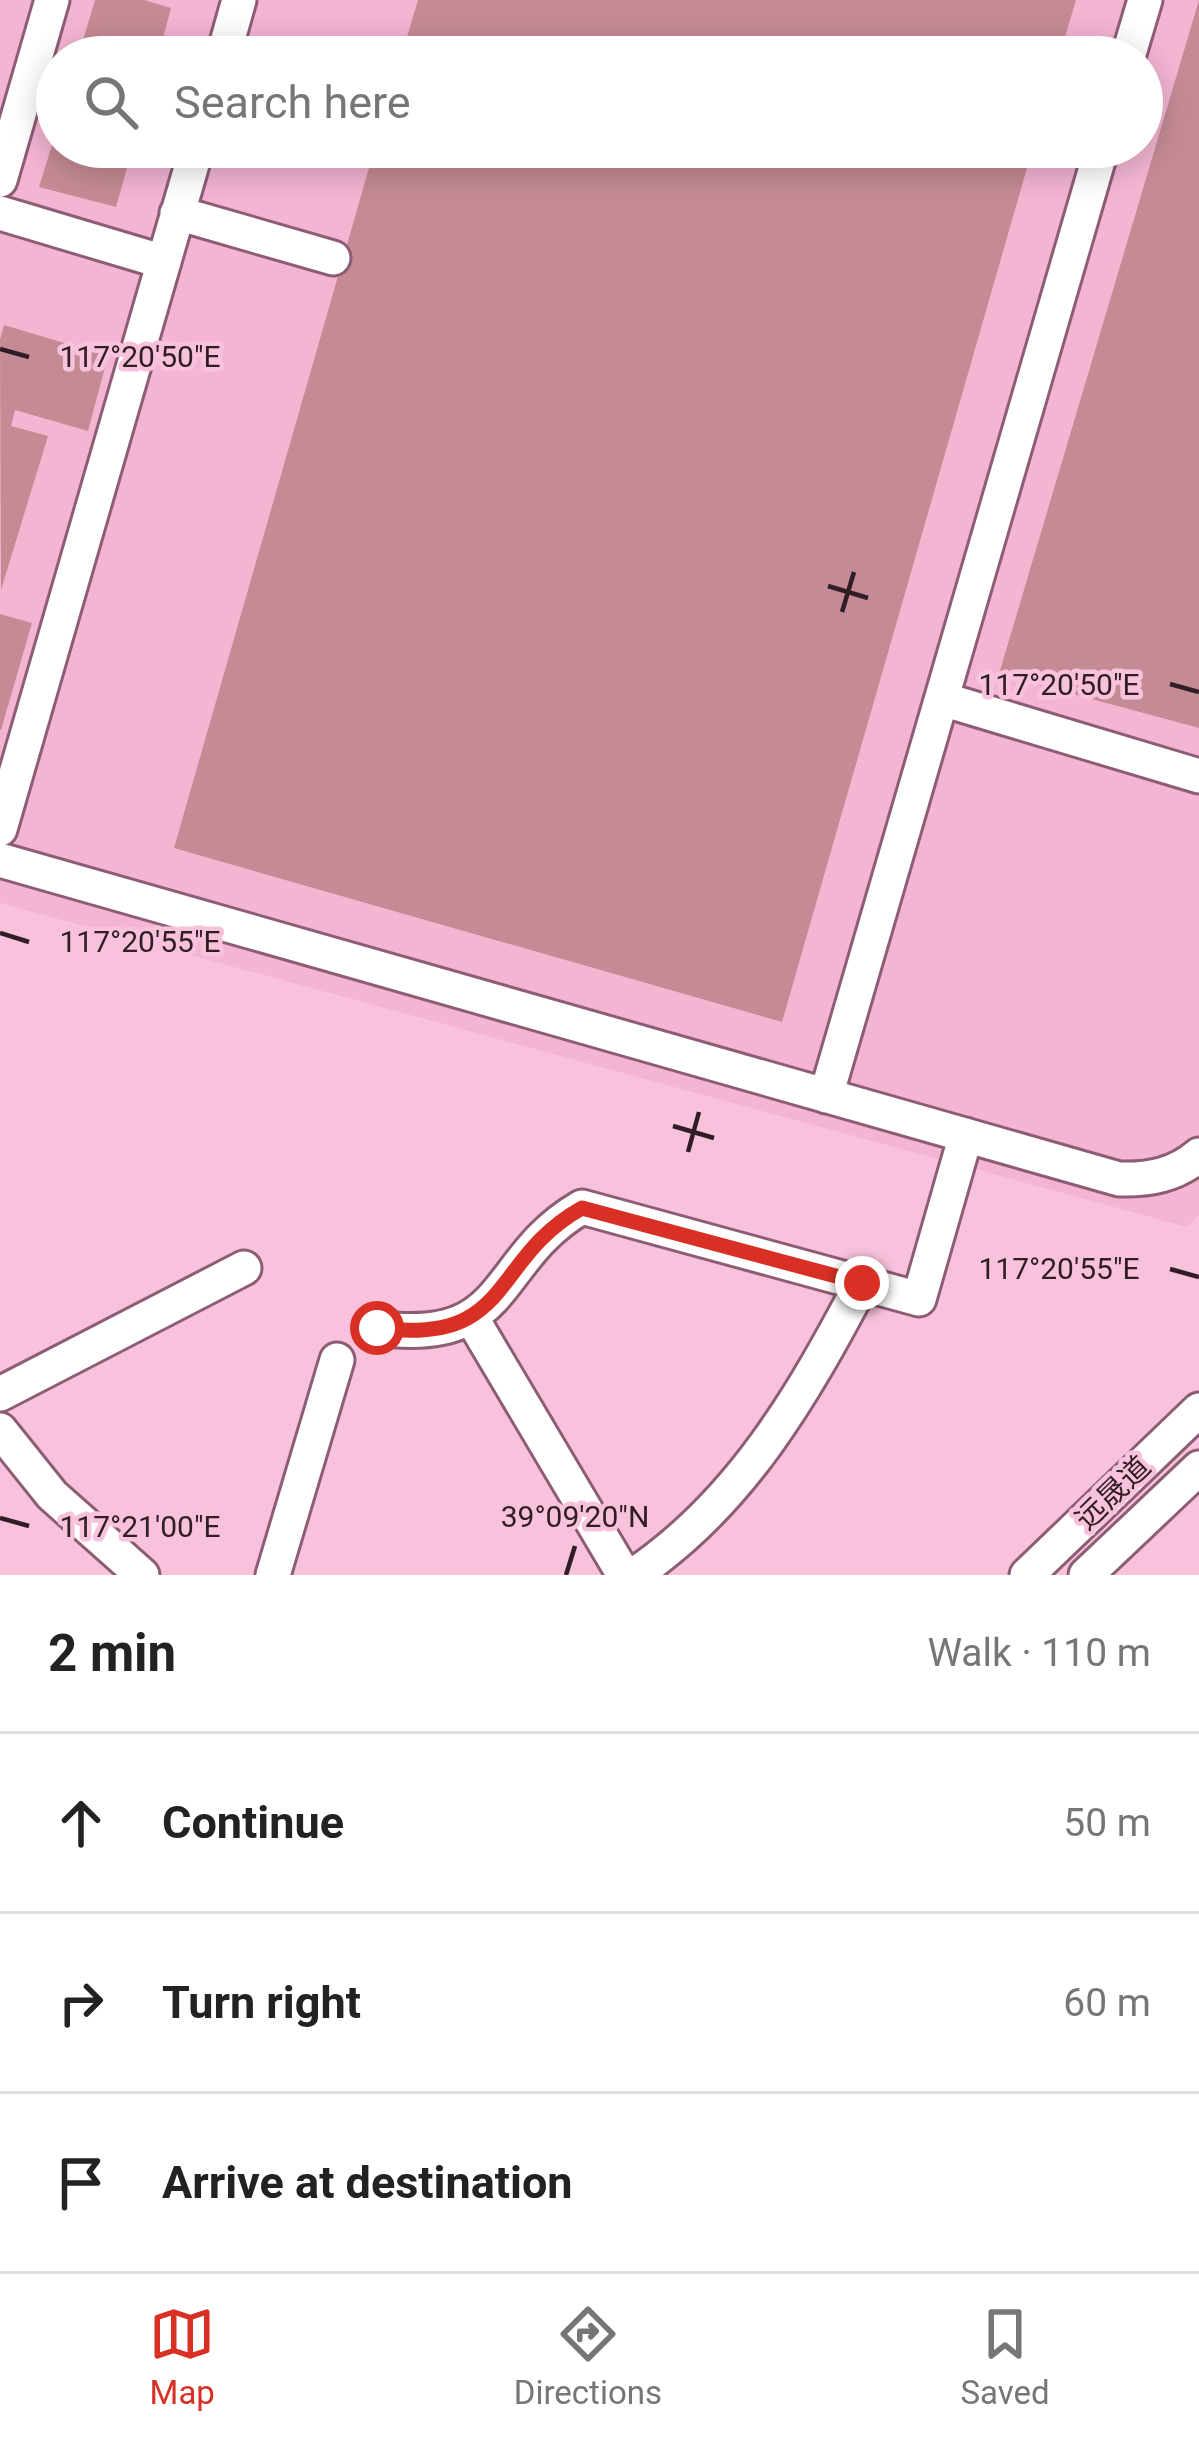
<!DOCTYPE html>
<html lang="en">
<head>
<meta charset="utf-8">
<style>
  body { margin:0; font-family:Roboto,"Noto Sans SC",sans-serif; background:#f6f6f6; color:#222 }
  .stop { position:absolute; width:36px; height:36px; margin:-27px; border:9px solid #d93025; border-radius:50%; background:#fff }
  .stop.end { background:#d93025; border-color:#fff; box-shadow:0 3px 12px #0008 }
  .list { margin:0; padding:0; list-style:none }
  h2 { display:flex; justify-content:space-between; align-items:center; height:156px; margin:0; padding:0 48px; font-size:51px }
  h2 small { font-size:39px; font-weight:400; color:#767676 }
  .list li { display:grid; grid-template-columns:78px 1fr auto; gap:36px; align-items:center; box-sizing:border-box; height:180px; padding:0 48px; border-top:3px solid #e0e0e0 }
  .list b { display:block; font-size:45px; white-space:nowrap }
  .list em { font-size:39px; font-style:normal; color:#767676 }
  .icon { flex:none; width:66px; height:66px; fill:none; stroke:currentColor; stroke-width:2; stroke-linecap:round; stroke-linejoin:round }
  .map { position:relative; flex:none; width:1199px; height:1575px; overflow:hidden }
  .search { position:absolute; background:#fff; box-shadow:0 6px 30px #0003; left:36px; right:36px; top:36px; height:132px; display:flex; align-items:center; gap:30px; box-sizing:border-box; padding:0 42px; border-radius:66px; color:#767676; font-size:45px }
  .sheet { height:696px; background:#fff }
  nav { display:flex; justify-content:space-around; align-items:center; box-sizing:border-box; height:168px; border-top:3px solid #e0e0e0; background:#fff; font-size:33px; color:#767676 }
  nav a { display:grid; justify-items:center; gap:6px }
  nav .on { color:#d93025 }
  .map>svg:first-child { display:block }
  .built { fill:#f3b5d2; fill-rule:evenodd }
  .building { fill:#c58b94 }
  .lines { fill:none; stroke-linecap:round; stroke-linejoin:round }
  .minor-casing { stroke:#8d5d75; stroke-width:39 }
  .minor { stroke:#fff; stroke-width:33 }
  .route { stroke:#d93025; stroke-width:15 }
  .ticks { fill:none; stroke:#311d27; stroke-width:4.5 }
  .labels { text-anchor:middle; stroke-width:9; stroke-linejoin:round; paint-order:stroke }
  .street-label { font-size:30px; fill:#311d27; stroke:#f9c2dc }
  .ticks-label { font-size:30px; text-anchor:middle; fill:#311d27; stroke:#f9c2dc; stroke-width:9; stroke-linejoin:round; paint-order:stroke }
</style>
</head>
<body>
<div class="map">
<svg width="1199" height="1575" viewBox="0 0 1199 1575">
  <rect width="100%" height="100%" fill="#f9c2dc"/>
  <path class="built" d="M 0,0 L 1199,0 L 1199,1215 L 1187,1227 L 0,903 ZM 57,57 L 1142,57 L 1142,147 L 57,147 Z"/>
  <path class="building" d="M 95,0 L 144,0 L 171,8 L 158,57 L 78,57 Z
    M 418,0 L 1076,0 L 1059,57 L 401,57 Z
    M 1199,0 L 1199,728 L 999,674 Z
    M 56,132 L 57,147 L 133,147 L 116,207 L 39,187 Z
    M 375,147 L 1033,147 L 782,1022 L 174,848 Z
    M 4,325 L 108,356 L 88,431 L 15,410 L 11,426 L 48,436 L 1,590 L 0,340 Z
    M 0,614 L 32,623 L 1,730 L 0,729 Z"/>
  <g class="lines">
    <g class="minor-casing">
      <path id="minor" d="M 223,57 L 239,0
        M 1128,57 L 1145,0
        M 0,180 L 52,0
        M 0,213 L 164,262
        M 177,213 L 333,258
        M 942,699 L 1199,776
        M 0,829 L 197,147
        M 0,860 L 1119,1179 C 1149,1180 1176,1175 1199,1155
        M 826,1096 L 1102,147
        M 471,1317 L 624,1575
        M 377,1328 C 513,1347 490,1260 582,1207 L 919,1299 L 966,1135
        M 0,1394 L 244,1268
        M 0,1430 L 52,1495 L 142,1575
        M 273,1575 L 337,1360
        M 634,1575 C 741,1503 803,1395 862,1283
        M 1027,1575 L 1199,1410
        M 1086,1575 L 1199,1468"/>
    </g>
    <use href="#minor" class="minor"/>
  </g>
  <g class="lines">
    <path class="route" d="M 377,1328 C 514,1346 489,1260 582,1208 L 862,1283"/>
  </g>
  <path class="ticks" d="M 0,349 L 29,357M 828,586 L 868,598M 842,612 L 854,572M 1170,684 L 1199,692M 0,933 L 29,942M 673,1126 L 714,1138M 688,1152 L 699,1112M 1170,1269 L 1199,1277M 0,1518 L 29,1526M 566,1575 L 575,1546"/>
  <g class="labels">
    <g class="street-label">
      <text transform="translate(1113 1493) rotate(-44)" y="10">远晟道</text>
    </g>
  </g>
  <g class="ticks-label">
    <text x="140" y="367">117°20'50"E</text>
    <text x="1059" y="695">117°20'50"E</text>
    <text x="140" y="952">117°20'55"E</text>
    <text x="1059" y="1279">117°20'55"E</text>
    <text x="575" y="1527">39°09'20"N</text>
    <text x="140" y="1537">117°21'00"E</text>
  </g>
</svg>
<div class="stop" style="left:377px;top:1328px"></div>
<div class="stop end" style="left:862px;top:1283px"></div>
<div class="search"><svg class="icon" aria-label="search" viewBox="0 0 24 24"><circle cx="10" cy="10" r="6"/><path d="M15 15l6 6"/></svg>Search here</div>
</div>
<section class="sheet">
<h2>2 min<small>Walk · 110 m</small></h2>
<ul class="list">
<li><svg class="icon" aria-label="ahead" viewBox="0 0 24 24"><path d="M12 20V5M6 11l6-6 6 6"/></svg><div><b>Continue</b></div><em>50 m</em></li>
<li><svg class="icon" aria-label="right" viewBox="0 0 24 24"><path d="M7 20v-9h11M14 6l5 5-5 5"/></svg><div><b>Turn right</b></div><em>60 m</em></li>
<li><svg class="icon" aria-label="arrive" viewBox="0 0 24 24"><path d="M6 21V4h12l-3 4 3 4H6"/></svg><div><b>Arrive at destination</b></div></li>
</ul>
</section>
<nav>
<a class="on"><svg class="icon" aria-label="map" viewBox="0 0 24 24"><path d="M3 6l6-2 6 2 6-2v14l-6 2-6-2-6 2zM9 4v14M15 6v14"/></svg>Map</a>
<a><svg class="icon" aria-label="directions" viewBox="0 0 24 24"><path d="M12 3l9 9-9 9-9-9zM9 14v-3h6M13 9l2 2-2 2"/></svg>Directions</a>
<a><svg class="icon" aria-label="saved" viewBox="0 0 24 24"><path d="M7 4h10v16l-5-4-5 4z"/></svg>Saved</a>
</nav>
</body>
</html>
